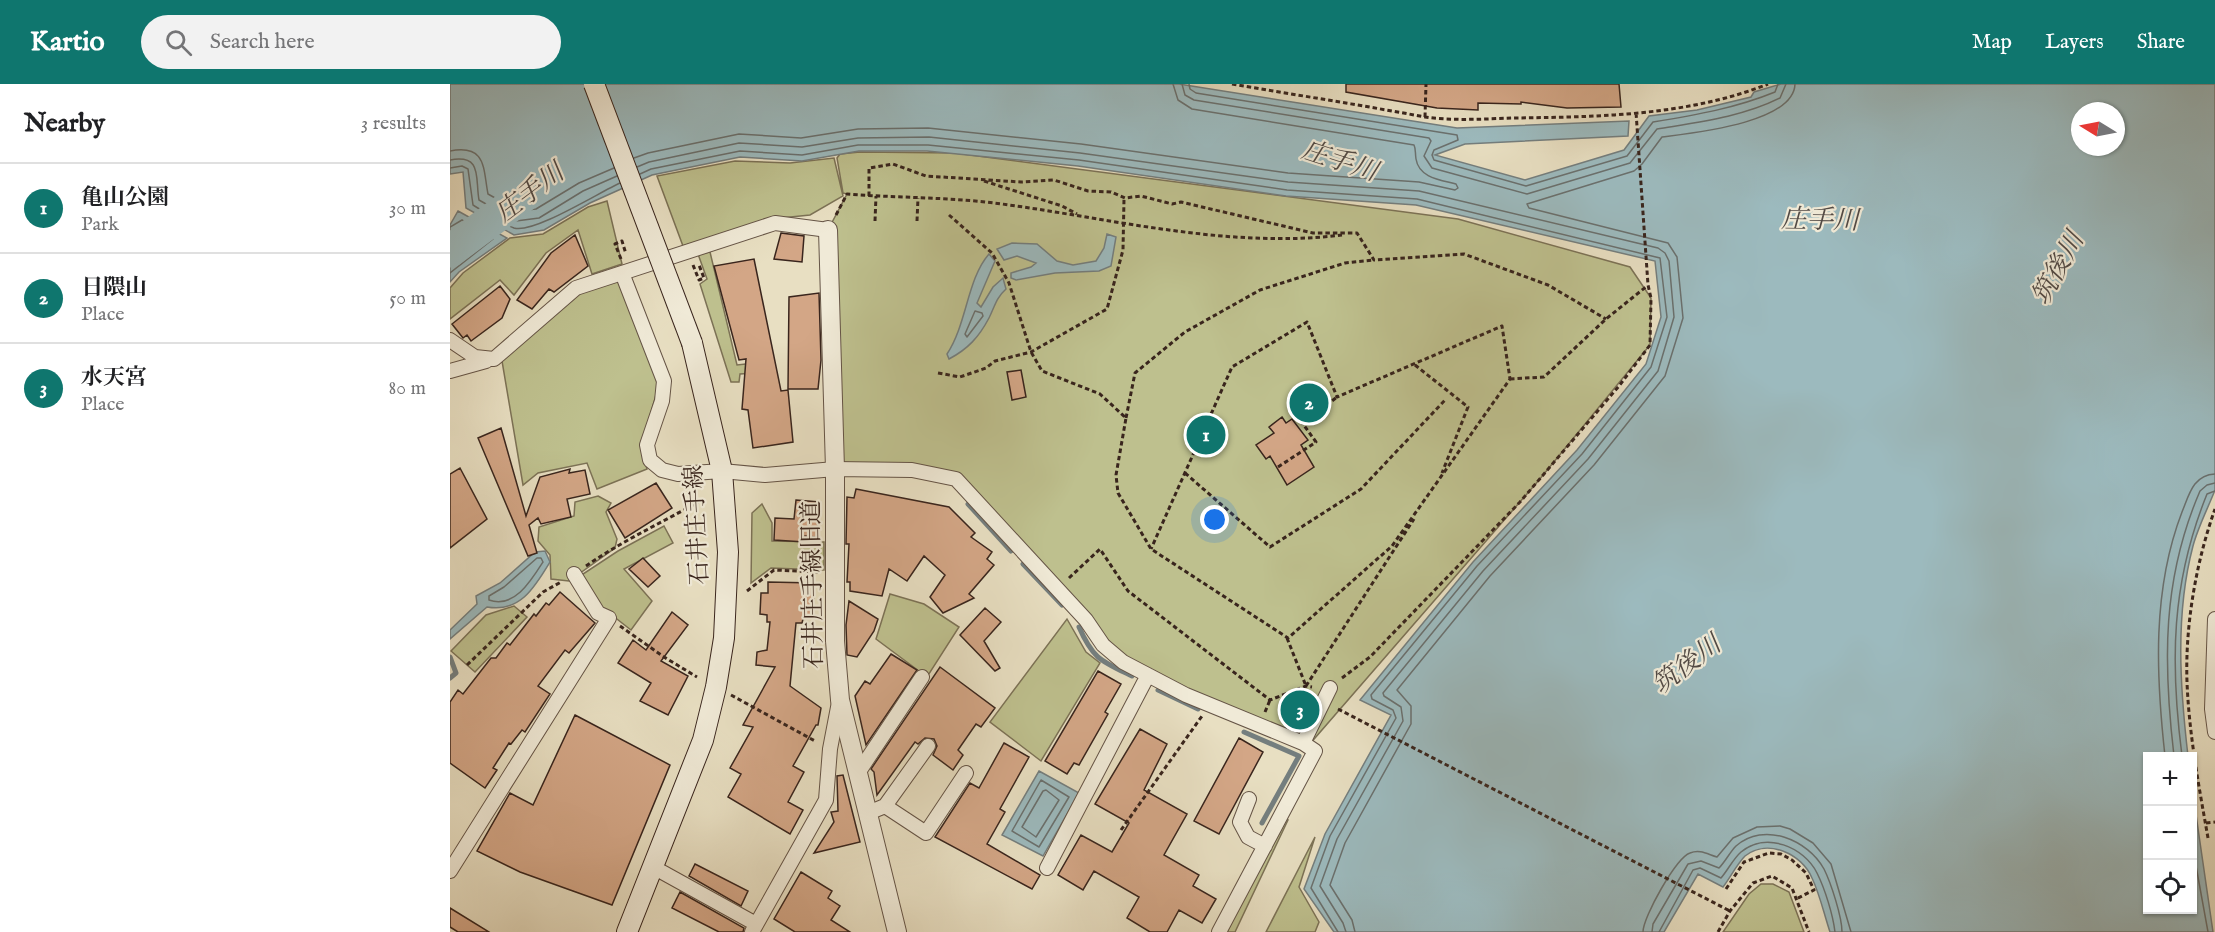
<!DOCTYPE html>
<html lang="en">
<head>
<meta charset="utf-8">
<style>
  body { margin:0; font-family:"IM FELL English","Noto Serif JP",serif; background:#f2f2f2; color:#202124 }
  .controls { position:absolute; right:18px; bottom:18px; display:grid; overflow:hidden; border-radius:0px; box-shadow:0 2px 4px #0004 }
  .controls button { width:54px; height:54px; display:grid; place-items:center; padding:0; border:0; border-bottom:2px solid #e0e0e0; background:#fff; color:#202124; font:30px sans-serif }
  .compass { position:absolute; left:1621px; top:18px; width:54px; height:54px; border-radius:50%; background:#fff; box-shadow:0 2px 4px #0004; rotate:280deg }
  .you { position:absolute; left:765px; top:436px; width:21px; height:21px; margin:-15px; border:4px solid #fff; border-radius:50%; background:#1a73e8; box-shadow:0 0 0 9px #1a73e833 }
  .badge { display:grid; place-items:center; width:39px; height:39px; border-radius:50%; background:#0f766e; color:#fff; font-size:20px; font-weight:700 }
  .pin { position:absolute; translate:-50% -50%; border:3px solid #fff; box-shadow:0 2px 6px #0006 }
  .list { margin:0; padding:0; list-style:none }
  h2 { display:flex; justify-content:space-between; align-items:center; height:78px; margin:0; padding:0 24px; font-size:26px }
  h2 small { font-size:20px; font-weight:400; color:#757577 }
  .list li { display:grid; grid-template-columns:39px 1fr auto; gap:18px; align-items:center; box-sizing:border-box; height:90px; padding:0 24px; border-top:2px solid #e0e0e0 }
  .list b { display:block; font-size:22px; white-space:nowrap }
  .list p { margin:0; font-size:20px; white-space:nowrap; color:#757577 }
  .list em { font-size:20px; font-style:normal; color:#757577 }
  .icon { flex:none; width:33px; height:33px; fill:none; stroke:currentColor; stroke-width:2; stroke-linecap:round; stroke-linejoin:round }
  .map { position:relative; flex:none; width:1765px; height:848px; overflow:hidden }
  header { display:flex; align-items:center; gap:36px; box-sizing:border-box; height:84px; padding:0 30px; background:#0f766e; color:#fff }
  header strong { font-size:28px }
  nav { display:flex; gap:33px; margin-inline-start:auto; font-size:21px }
  .search { width:420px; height:54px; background:#f2f2f2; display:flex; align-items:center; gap:15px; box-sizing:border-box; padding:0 21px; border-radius:33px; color:#757577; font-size:22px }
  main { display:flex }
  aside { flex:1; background:#fff }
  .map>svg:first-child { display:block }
  .green { fill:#bec08e; stroke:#7c7256; stroke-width:1.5 }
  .water { fill:#9cbabe; stroke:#747e7e; stroke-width:1.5; fill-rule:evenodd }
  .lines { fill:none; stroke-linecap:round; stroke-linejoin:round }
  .shore { stroke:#6a706e; stroke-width:1.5 }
  .stream { stroke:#747e7e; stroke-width:5 }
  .river { stroke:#9cbabe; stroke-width:33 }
  .building { fill:#d3a686; stroke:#39251d; stroke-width:1.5 }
  .minor-casing { stroke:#655446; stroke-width:16 }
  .tertiary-casing { stroke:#655446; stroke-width:20 }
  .secondary-casing { stroke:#39251d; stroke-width:22 }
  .path { stroke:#39251d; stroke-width:3; stroke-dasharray:4.5 3; stroke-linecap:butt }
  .minor { stroke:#f0ead7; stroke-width:14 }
  .tertiary { stroke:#f0ead7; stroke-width:18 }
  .secondary { stroke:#f0ead7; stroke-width:20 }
  .secondary-bridge-casing { stroke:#39251d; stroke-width:22; stroke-linecap:butt }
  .secondary-bridge { stroke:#f0ead7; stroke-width:20 }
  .labels { text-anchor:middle; stroke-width:4.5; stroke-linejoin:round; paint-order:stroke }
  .street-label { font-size:24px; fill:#39251d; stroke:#f0ead7 }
  .water-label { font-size:26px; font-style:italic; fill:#524a45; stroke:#f0ead7 }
</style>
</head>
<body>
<header>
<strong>Kartio</strong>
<div class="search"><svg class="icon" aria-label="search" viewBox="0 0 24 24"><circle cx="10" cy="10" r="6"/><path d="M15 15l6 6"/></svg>Search here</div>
<nav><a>Map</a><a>Layers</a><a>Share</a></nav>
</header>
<main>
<aside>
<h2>Nearby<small>3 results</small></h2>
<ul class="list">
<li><span class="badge">1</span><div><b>亀山公園</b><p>Park</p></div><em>30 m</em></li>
<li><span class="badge">2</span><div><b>日隈山</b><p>Place</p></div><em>50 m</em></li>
<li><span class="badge">3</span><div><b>水天宮</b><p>Place</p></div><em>80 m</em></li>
</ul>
</aside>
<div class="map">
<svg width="1765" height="848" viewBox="0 0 1765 848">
  <rect width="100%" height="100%" fill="#e8dfc2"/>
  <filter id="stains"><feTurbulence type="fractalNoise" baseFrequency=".00333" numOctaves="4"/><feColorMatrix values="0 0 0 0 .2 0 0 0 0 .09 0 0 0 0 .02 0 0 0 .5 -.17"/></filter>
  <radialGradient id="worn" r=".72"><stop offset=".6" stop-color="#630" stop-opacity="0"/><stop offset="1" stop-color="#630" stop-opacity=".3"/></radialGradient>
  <path class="green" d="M 410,68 L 505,69 L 1008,135 L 1180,183 L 1201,214 L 1200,261 L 1089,396 L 858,662 L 795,636 L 674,573 L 506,395 L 385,385 L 378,146 L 397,110 L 393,109 L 387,74 L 390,70 Z
    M 384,74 L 393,112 L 360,131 L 321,135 L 233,162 L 207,92 L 285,77 L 340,79 Z
    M 157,117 L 172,180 L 142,190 L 128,146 L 96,169 L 64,211 L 50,196 L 0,235 L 0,204 L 13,189 L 60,154 L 93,150 L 138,123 Z
    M 260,168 L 287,281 L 323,277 L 323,288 L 290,290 L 289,298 L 281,298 L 250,200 L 257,195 L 248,170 Z
    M 170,196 L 210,297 L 191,363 L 197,385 L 147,405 L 137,379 L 88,389 L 73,401 L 52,277 L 126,209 Z
    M 148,412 L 161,419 L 156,428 L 167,455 L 165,464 L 119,497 L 101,495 L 100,471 L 88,457 L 89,443 L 124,432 L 125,418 Z
    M 312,420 L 322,439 L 322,457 L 374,458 L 374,486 L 321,484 L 301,499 L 302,429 Z
    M 214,442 L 223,459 L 174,485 L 202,517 L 181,546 L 149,521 L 130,492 L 168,467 Z
    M 440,510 L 474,520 L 509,543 L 477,593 L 426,555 Z
    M 64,522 L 77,533 L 25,588 L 1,567 L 36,531 Z
    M 617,535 L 636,568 L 650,579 L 591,677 L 540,638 Z
    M 833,734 L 838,736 L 785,848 L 777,848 Z
    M 865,753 L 849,803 L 869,838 L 865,848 L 816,848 Z
    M 1311,800 L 1323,800 L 1339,808 L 1354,848 L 1273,848 L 1299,810 Z"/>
  <path class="water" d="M 0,0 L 729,0 L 1007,44 L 1179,37 L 1178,52 L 1015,60 L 985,71 L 1075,96 L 1174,66 L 1199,32 L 1247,26 L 1301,13 L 1304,8 L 1331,0 L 1765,0 L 1765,406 C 1758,424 1748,443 1743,462 C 1725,530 1730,603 1738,672 L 1698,672 L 1698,826 L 1742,826 L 1743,710 L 1763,848 L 1380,848 C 1374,830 1370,811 1362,794 C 1352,770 1318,754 1295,772 C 1287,780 1280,794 1273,803 L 1248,790 L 1214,848 L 884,848 L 854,805 L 875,750 L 941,631 L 910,616 L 1023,478 L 1127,366 L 1196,280 L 1211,233 L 1205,177 L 966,121 L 836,112 L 628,82 L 477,67 L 409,67 L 352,77 L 290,73 L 202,91 L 140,119 L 94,146 L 64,151 L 16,124 L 13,88 L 0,90 ZM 1630,27 L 1666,27 L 1666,63 L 1630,63 Z
    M 8,127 L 57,154 L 9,188 L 0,198 L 0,141 Z
    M 657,150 L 666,153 L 661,182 L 649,187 L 605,189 L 566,196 L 561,194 L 561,189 L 581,183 L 586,179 L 567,172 L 554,176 L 547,165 L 562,159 L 587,160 L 607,177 L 623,181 L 646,177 L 654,164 Z
    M 539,170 L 545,177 L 527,219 L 531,223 L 543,203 L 553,194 L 556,205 C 546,214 545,222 539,234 C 529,253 518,265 499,275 L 497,270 C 517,240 517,195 539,170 Z
    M 95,467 L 100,478 C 85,503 70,529 37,523 L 0,555 L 0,546 L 27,520 L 26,512 L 50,499 L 85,468 Z
    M 589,687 L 629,709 L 593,772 L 552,751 Z"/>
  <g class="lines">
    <path class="shore" d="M 732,0 L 735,11 L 744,16 L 979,54 L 981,57 L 974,72 L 982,84 L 1077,110 L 1180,79 L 1207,45 C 1249,38 1292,33 1330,14 L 1336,0
      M 739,0 L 740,5 L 746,9 L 1007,51 L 1008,56 L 984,66 L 982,71 L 984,76 L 1076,102 L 1177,72 L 1203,38 C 1246,31 1286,24 1325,8 L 1328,0
      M 0,67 C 37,60 33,85 38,110 L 68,127 L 86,125 L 129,99 L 164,84
      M 184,74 L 198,69 L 289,50 L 351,54 L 408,45 L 478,44 L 631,60 L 838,89 L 969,98 L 1005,106 L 1008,104 L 1006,100 C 991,96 969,94 966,75 C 965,69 966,65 964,61 L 742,25 L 728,16 L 723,0
      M 0,76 C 33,70 25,94 29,116 L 66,137 L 89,134 L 133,107 L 167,92
      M 187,83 L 199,78 L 289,59 L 352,63 L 408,54 L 479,53 L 630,69 L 838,98 L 969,107 L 1208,164 L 1215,169 L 1219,177 L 1224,233 L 1208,287 L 1138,375 L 1033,487 L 933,609 L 934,612 L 951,623 L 953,637 L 887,755 L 870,802 L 893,839 L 896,848
      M 0,84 L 12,82 L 18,85 L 23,121 C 35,128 50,139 64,144 C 83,150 148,109 170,99
      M 190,90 L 201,85 L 290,67 L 352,71 L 408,61 L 478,61 L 629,76 L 837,106 L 967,115 L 1210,174 L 1217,233 L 1201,283 L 1132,370 L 1027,482 L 921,611 L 922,615 L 943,626 L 946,634 L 880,752 L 861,804 L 888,848
      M 0,143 L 12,136 L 43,155 L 0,189
      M 0,150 L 14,146 L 29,156 L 0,177
      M 525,227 L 532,229 L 533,232 L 517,253 L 515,250 Z
      M 87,474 L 91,474 L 93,478 C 81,497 64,525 39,516 L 39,512 L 54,503 Z
      M 1715,672 C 1706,591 1702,506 1732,428 C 1739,411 1743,391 1765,390
      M 1724,672 C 1713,578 1712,495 1750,407 L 1757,401 L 1765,399
      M 1732,672 C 1720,578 1721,499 1757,410 L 1765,407
      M 591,696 L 619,713 L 589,763 L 562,747 Z
      M 596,706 L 609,716 L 586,753 L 572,743 L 593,707 Z
      M 1742,760 L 1758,848
      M 905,848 L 902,836 L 880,801 L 895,759 L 961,640 L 961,622 L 947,606 L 1040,492 L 1144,381 L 1215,292 L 1233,234 L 1227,173 L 1218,159 L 1079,124 L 1077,120 L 1184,87 L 1192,80 L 1212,53 C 1243,49 1344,39 1345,0
      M 1193,848 C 1193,833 1226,774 1240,769 C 1250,765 1257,770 1267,773 L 1283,754 L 1307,743 L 1330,742 L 1340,745 L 1363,759 L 1381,780 L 1401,848
      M 1202,848 L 1203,840 L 1238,780 L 1251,777 L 1269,784 C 1275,778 1280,768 1286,762 C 1314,737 1358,756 1374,785 C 1381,799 1392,833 1392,848
      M 1209,848 L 1243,786 L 1250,784 L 1271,794 C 1278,786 1283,775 1291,768 C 1316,747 1354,763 1367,789 C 1375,805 1383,831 1385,848"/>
    <path class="stream" d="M 518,420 L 561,467
      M 573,480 L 612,521
      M 629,543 C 643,575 651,577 682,592
      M 0,573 L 6,589 L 0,594
      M 708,606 L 748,625
      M 794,648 L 849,672 L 812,739"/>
    <path class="river" d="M 0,167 L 76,110"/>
  </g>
  <path class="building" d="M 896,0 L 1169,0 L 1171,23 L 1117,24 L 1071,18 L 1071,20 L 1028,19 L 1028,26 L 987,24 L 896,8 Z
    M 331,149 L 354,152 L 352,178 L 324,175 Z
    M 125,151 L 138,182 L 104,208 L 99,205 L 82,225 L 67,216 L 101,169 Z
    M 304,175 L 331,307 L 338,306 L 343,358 L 303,364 L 298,326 L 292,325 L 296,275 L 289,276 L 264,182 Z
    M 50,202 L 60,215 L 52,234 L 21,257 L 17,251 L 13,254 L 2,240 Z
    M 369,209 L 371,276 L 368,305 L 338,305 L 339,213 Z
    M 571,286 L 576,313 L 562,316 L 557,288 Z
    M 832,333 L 836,339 L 842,335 L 858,356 L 851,361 L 864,383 L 837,401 L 820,372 L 816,375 L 806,361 L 824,349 L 819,343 Z
    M 51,344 L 76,432 L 90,393 L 120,385 L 119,389 L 135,386 L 140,410 L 117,415 L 121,433 L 91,440 L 88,434 L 79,441 L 87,469 L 78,472 L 28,354 Z
    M 10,384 L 37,435 L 0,464 L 0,390 Z
    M 206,399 L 222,424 L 175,454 L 158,426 Z
    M 406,405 L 499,423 L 525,449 L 521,453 L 542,468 L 537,475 L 544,481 L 519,510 L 524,514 L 493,529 L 480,513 L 495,491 L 474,472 L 457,497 L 439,485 L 432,512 L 400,507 L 400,498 L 397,498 L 399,460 L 396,460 L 397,413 L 404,414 Z
    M 346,416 L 369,418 L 367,453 L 355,452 L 355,458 L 324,456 L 325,434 L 344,435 Z
    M 193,474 L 210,492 L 198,503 L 179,485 Z
    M 318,498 L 364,499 L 363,531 L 354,531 L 352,539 L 346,539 L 340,602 L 371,624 L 368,641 L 366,641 L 343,682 L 354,688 L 338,718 L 353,726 L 340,750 L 278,713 L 291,690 L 280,684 L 303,643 L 293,641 L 325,583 L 306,581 L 307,568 L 317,566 L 320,538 L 317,538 L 317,531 L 310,530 L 311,509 L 318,509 Z
    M 110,508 L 145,539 L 119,569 L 115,566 L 88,602 L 100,610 L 75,648 L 72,646 L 61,660 L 59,659 L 43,684 L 47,686 L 35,704 L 0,679 L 0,618 L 8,606 L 13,610 L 41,574 L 46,574 L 57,559 L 60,561 L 84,530 L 86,532 L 96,519 L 99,521 Z
    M 399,517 L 428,535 L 424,547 L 407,573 L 397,571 L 396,541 Z
    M 535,524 L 551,538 L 534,557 L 550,584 L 545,587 L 510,551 Z
    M 222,528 L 238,541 L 211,577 L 238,592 L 218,631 L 190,617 L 201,599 L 168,579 L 183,556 L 196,566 Z
    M 441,570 L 467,586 L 416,661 L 405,612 L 415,597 L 420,600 Z
    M 490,583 L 545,624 L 531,643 L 526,640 L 508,666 L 513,671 L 503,686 L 483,671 L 487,662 L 484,655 L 475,654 L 468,660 L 465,658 L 427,711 L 424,688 L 421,685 Z
    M 648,587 L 671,600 L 655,628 L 658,630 L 629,681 L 624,679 L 617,690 L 595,677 Z
    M 125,631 L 220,681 L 162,821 L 70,788 L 27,767 L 60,709 L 83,721 Z
    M 690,645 L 717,660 L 694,706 L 737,730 L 714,771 L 749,791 L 743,802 L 766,815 L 752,839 L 729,826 L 717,848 L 700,848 L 677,834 L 689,813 L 644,787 L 633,806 L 608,791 L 631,751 L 662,768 L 679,739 L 645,720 Z
    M 789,654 L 813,668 L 769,750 L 744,737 Z
    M 554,659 L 579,673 L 550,725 L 555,728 L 537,760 L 590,791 L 582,805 L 485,753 L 520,699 L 529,704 Z
    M 393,691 L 410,758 L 364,769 L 384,738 L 381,728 L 388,727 L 387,692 Z
    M 245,780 L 298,807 L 291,822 L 239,792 Z
    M 351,788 L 382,807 L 378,814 L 390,822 L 381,836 L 400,848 L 345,848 L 324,835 Z
    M 230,808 L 294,844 L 293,848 L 269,848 L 222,824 Z
    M 0,824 L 39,848 L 8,848 L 0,843 Z"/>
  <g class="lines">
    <g class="minor-casing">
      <path id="minor" d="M 172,189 L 214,297 L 212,317 L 197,361 L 200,376 L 212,386 L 228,390 L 272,387 L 315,391 L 385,385 L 462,386 L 506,395 L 636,536 L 653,561 L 673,578 L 736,611 L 853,659 L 865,667 L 769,848
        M 0,256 L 25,273 L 44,275 L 126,204 L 325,139 L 378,146
        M 0,287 L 36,277
        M 1765,535 L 1762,625 L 1765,648
        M 853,659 L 880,604
        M 408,689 L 472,593
        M 799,715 L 790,738 L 798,753 L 815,762
        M 435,722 L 478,662
        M 418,729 L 435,722 L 476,749 L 516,689
        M 203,783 L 306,840
        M 597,784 L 698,591
        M 0,787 L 159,534 L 148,529 L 124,490
        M 302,848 L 376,716 L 380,665 L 389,618"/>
    </g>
    <g class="tertiary-casing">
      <path id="tertiary" d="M 378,146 L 385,385 L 385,557 L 390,616 L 447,848"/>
    </g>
    <g class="secondary-casing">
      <path id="secondary" d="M 177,848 L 253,656 L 266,603 L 274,554 L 278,468 L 272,387 L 242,259"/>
    </g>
    <path class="path" d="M 782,0 C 846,11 911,21 975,33 C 1002,37 1034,35 1062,34 C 1147,33 1238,32 1318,0
      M 975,33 L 976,0
      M 534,97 L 612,122 L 627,130
      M 419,112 L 419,84 L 443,80 L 476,92 L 571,98 L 604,96 L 638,107 L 661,108 L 675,114 L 691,112 L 722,120 L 731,118 L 863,149 L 907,149 L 924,176 L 1014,170 L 1098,201 L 1156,235
      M 386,131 L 397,110 C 448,114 501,113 552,120 C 664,135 779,165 892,151
      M 499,131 L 542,169 L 559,199 L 581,268 L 592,287 L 650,310 L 676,334 L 666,391 L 668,409 L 701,465 L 838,554 L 942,462 L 1060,295 L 1052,242 L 887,313 L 857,238 L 782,283 L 701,465
      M 425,137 L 426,112
      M 467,137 L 468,114
      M 171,175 L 165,160 L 172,157 L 176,170
      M 243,181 L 249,196 L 254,194 L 249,181
      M 965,281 L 1018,323 L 992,389
      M 488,289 L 510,293 L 536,284 L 545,277 L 581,268 L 657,225 L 673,166 L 674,115
      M 1060,295 L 1094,293 L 1156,235 L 1197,202
      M 676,334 L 685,289 L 735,248 L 810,206 L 895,179 L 924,176
      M 828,383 L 866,358 L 853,340 L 887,313
      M 735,389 L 820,463 L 911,405 L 996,315
      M 136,482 C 172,457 213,438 252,416
      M 619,494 L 650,465 L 678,507 L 820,616 L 856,602 L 862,603
      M 297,507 L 324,486 L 368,488
      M 170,542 L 214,573 L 247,593
      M 837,554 L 856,602
      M 17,581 L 93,508 L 111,498
      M 892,594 L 920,573 L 1070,418 L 1169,302 L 1200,261 L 1201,214 L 1198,201 L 1186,28
      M 856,602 L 964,435
      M 281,611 L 365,657
      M 888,625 L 1280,827
      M 815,628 L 820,616
      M 1756,739 L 1765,738
      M 671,746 L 752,632
      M 1758,754 C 1749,703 1739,650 1737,598 C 1735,542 1746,478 1765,425
      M 1276,805 L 1294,778 L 1319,769 L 1331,770 L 1342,776 L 1356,789 L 1364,806 L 1346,815
      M 1268,848 L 1280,827 L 1303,799 L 1322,792 L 1342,804 L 1359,848"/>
    <use href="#minor" class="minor"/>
    <use href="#tertiary" class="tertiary"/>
    <use href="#secondary" class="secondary"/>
    <g class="secondary-bridge-casing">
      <path id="secondary-bridge" d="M 144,0 L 242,259"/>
    </g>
    <use href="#secondary-bridge" class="secondary-bridge"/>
  </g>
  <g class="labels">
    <g class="street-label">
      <text transform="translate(246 441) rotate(-93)" y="8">石井庄手線</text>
      <text transform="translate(362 501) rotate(-91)" y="8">石井庄手線旧道</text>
    </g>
    <g class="water-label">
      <text transform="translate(890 76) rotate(18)" y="9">庄手川</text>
      <text transform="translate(79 108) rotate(-37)" y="9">庄手川</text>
      <text transform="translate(1370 135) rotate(1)" y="9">庄手川</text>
      <text transform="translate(1607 184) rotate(-61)" y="9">筑後川</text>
      <text transform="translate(1236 580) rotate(-37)" y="9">筑後川</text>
    </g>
  </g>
  <rect width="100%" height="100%" filter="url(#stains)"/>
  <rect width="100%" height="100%" fill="url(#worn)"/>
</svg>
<div class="controls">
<button>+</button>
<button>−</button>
<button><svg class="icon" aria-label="locate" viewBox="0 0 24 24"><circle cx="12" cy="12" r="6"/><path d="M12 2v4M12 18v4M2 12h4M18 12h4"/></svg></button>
</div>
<svg class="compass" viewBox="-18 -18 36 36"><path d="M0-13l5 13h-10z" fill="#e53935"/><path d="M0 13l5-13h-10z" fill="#757577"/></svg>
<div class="you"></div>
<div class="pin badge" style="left:756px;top:351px">1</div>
<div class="pin badge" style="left:859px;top:319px">2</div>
<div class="pin badge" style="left:850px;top:626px">3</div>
</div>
</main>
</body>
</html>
